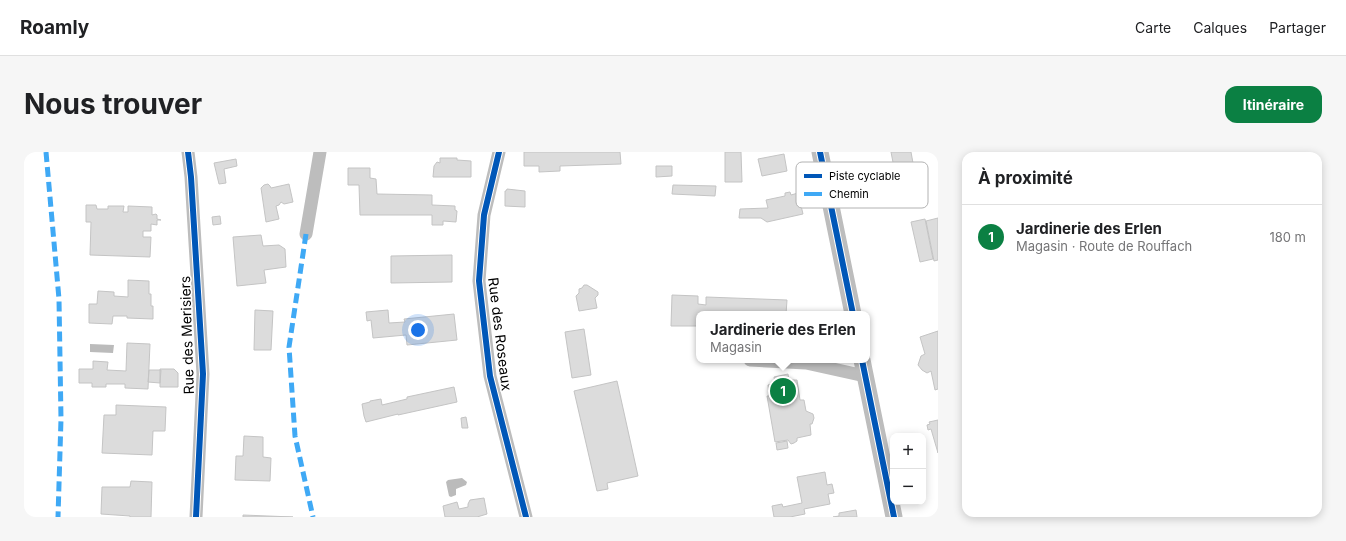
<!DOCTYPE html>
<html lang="fr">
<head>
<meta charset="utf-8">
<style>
  body { margin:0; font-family:Inter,sans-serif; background:#f6f6f6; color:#202124 }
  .controls { position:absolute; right:12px; bottom:12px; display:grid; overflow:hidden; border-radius:8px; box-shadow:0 2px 10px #0003 }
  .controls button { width:36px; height:36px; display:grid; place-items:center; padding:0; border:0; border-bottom:1px solid #e0e0e0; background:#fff; color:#202124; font:20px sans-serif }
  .you { position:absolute; left:394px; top:178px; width:14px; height:14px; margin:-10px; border:3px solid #fff; border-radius:50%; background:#1a73e8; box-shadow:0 0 0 6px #1a73e833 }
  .badge { display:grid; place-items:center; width:26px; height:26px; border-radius:50%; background:#0b8043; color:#fff; font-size:13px; font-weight:700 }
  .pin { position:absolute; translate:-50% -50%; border:2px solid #fff; box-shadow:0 1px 4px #0006 }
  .popup { position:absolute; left:672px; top:159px; width:174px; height:52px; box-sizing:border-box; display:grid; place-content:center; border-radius:8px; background:#fff; filter:drop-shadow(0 1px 3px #0005); font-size:13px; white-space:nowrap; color:#757577 }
  .popup b { font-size:15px; color:#202124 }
  .popup::after { content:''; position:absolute; left:50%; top:100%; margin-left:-8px; border:8px solid transparent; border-top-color:#fff }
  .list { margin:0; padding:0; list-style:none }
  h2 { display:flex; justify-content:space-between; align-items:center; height:52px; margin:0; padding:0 16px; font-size:17px }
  h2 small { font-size:13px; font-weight:400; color:#757577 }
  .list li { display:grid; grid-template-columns:26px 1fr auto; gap:12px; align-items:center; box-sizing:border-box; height:64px; padding:0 16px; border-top:1px solid #e0e0e0 }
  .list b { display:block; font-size:15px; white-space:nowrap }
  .list p { margin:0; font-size:13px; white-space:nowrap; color:#757577 }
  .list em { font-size:13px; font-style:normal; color:#757577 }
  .map { position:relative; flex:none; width:914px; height:365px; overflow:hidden; border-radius:12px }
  header { display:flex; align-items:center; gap:24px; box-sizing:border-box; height:56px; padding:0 20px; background:#fff; border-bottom:1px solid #e0e0e0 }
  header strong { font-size:19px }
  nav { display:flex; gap:22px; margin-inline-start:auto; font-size:14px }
  .intro { display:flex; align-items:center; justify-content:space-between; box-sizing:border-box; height:96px; padding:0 24px }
  h1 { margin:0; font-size:28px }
  .button { padding:10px 18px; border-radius:12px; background:#0b8043; color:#fff; font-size:14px; font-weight:700 }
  main { display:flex; gap:24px; padding:0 24px }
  aside { flex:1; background:#fff; border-radius:12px; box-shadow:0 2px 10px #0003 }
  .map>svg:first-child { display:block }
  .water { fill:#bbb }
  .building { fill:#dcdcdc; stroke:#c4c4c4 }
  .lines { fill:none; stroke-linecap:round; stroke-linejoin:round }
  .minor { stroke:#bdbdbd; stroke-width:13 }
  .major { stroke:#bdbdbd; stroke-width:17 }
  .quiet { stroke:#3fa9f5; stroke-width:5; stroke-dasharray:10 5; stroke-linecap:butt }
  .cycleway-casing { stroke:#fff; stroke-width:8 }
  .cycleway { stroke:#0057b8; stroke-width:6 }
  .labels { text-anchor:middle; stroke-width:3; stroke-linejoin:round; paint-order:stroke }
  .street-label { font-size:14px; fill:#000; stroke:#fff }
  .key { fill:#fff; stroke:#b2b2b2; stroke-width:1 }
  .key-label { font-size:11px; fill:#000 }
</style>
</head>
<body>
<header>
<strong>Roamly</strong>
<nav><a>Carte</a><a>Calques</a><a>Partager</a></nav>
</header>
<div class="intro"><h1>Nous trouver</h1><a class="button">Itinéraire</a></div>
<main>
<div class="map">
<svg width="914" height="365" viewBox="0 0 914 365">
  <rect width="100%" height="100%" fill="#fff"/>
  <path class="water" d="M 66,192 L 90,193 L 89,201 L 66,200 Z
    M 438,326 L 443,330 L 442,333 L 432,337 L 432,343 L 427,345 L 425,344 L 422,330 L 424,328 Z"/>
  <path class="building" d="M 500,0 L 596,0 L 597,12 L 536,14 L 536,19 L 515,20 L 515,14 L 500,14 Z
    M 701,0 L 717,0 L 718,30 L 701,30 Z
    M 867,0 L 887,0 L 891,22 L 872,26 Z
    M 760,2 L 763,19 L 738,24 L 734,7 Z
    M 416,6 L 433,6 L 433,8 L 447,9 L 447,25 L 409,25 L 410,14 L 413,10 L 416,11 Z
    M 212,7 L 213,14 L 200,17 L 202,31 L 195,32 L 190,11 Z
    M 632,14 L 648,14 L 648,24 L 632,25 Z
    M 324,16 L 346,16 L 346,26 L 352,27 L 353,42 L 408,43 L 408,53 L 431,54 L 431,58 L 433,59 L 432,70 L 419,69 L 419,73 L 408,73 L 408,63 L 336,63 L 335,33 L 324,33 Z
    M 896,26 L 900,44 L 882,47 L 878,30 Z
    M 244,32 L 246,34 L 247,36 L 265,32 L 269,50 L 260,52 L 257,50 L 255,53 L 252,54 L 255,67 L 242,70 L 237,36 L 240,33 Z
    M 649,33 L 692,34 L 691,44 L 648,42 Z
    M 483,37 L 501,39 L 501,55 L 481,54 L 481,39 L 482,39 Z
    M 766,40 L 767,43 L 774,41 L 779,62 L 743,70 L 737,66 L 715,66 L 716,57 L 744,56 L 742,48 L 761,44 L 761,41 Z
    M 62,53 L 72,53 L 73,57 L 84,57 L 84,54 L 100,54 L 99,60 L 104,60 L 104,54 L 128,55 L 128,63 L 132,62 L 133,63 L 133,67 L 137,68 L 133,68 L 133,73 L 127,72 L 127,79 L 119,79 L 119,85 L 127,85 L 126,105 L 66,103 L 67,70 L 62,70 Z
    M 196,64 L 197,72 L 189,73 L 188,65 Z
    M 914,66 L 914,108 L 910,109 L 902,69 Z
    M 901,67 L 909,107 L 896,110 L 887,70 Z
    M 237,83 L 239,94 L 255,93 L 261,97 L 262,115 L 240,118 L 242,131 L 213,134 L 209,85 Z
    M 428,103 L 428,130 L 367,131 L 367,104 Z
    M 104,128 L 125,129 L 125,142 L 127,142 L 127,154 L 129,154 L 129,167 L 103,166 L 103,164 L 89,164 L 88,172 L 65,171 L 65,152 L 73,152 L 74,139 L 90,140 L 90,144 L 104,145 Z
    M 560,133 L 563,133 L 574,140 L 574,143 L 571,146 L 573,156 L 555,159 L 552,144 L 555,141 L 555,137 L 558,136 Z
    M 648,143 L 674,144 L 674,152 L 682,153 L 682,145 L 763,148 L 762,162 L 675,162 L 675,174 L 647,174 Z
    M 231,158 L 249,159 L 247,198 L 230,198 Z
    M 364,158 L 365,171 L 381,170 L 380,167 L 430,162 L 433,188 L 383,193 L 382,183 L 349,186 L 347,168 L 343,169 L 342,160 Z
    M 560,177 L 567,223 L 548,226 L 541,180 Z
    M 914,179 L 914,237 L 911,238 L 907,219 L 903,221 L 898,218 L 894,213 L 897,204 L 901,202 L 896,185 Z
    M 103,191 L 126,192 L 124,237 L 101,236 L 101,232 L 82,232 L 82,235 L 68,235 L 68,231 L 55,231 L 55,217 L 69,217 L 69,209 L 84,210 L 83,218 L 102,219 Z
    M 136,217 L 150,217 L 154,221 L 154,235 L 136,235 Z
    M 125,218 L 137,218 L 136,231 L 124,230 Z
    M 764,222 L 765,228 L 773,228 L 776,248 L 780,248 L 782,259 L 789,262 L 790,266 L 788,272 L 786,272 L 787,283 L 773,286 L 773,289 L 770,291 L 767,292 L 764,288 L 751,290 L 743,244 L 745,244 L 744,233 L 751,231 L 750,225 Z
    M 593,229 L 614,324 L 583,331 L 584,337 L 573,339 L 550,239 Z
    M 430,235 L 433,250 L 374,263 L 374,262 L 342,270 L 340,264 L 338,252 L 346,250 L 346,249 L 357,247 L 358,253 L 383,247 L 383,245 Z
    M 92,253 L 142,255 L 141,279 L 129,279 L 128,303 L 78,301 L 80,263 L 92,263 Z
    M 442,265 L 444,276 L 438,276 L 437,266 Z
    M 914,268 L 914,301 L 907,277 L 904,278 L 903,273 L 906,272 L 905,270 Z
    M 220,284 L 239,285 L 239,305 L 247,306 L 246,329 L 211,328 L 212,304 L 219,304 Z
    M 763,289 L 764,296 L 753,298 L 752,291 Z
    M 801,320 L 803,333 L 808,332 L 810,341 L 804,342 L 806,352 L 780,357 L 781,362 L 766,365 L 750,365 L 748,354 L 758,352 L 759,355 L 778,351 L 773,325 Z
    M 107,329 L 128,330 L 127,365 L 106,365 L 106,364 L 77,362 L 78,335 L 106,335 Z
    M 460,346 L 463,362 L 453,365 L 421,365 L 419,354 L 433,350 L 435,357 L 444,355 L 444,352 L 446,348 Z
    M 832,358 L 833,365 L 809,365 L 815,364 L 815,361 Z
    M 219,363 L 269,365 L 219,365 Z"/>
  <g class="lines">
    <path class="minor" d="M 164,0 L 167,25 L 179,222 L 172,365
      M 475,0 L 460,63 L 455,129 L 466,224 L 502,365
      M 282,82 L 296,0
      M 726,208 L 782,211 L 841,224"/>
    <path class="major" d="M 796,0 L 829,162
      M 838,208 L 870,365"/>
    <path class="quiet" d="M 22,0 L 35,147 L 37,267 L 34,365
      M 282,82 L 265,195 L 271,284 L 289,365"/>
    <g class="cycleway-casing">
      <path id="cycleway" d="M 164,0 L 167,25 L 179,222 L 172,365
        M 475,0 L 460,63 L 455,129 L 466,224 L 502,365
        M 796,0 L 829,162
        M 838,208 L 870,365"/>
    </g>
    <use href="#cycleway" class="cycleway"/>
  </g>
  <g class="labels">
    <g class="street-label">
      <text transform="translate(476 182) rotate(83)" y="5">Rue des Roseaux</text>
      <text transform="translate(163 183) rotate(-92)" y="5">Rue des Merisiers</text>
    </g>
  </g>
  <rect x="772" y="10" width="132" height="46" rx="6" class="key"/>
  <rect x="780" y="22" width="18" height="4" fill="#0057b8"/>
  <rect x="780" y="40" width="18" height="4" fill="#3fa9f5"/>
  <g class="key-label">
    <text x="805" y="28">Piste cyclable</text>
    <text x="805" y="46">Chemin</text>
  </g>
</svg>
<div class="controls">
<button>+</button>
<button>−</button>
</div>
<div class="you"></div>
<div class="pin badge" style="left:759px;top:239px">1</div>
<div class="popup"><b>Jardinerie des Erlen</b>Magasin</div>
</div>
<aside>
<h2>À proximité<small></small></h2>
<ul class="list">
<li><span class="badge">1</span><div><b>Jardinerie des Erlen</b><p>Magasin · Route de Rouffach</p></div><em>180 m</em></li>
</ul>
</aside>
</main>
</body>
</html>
